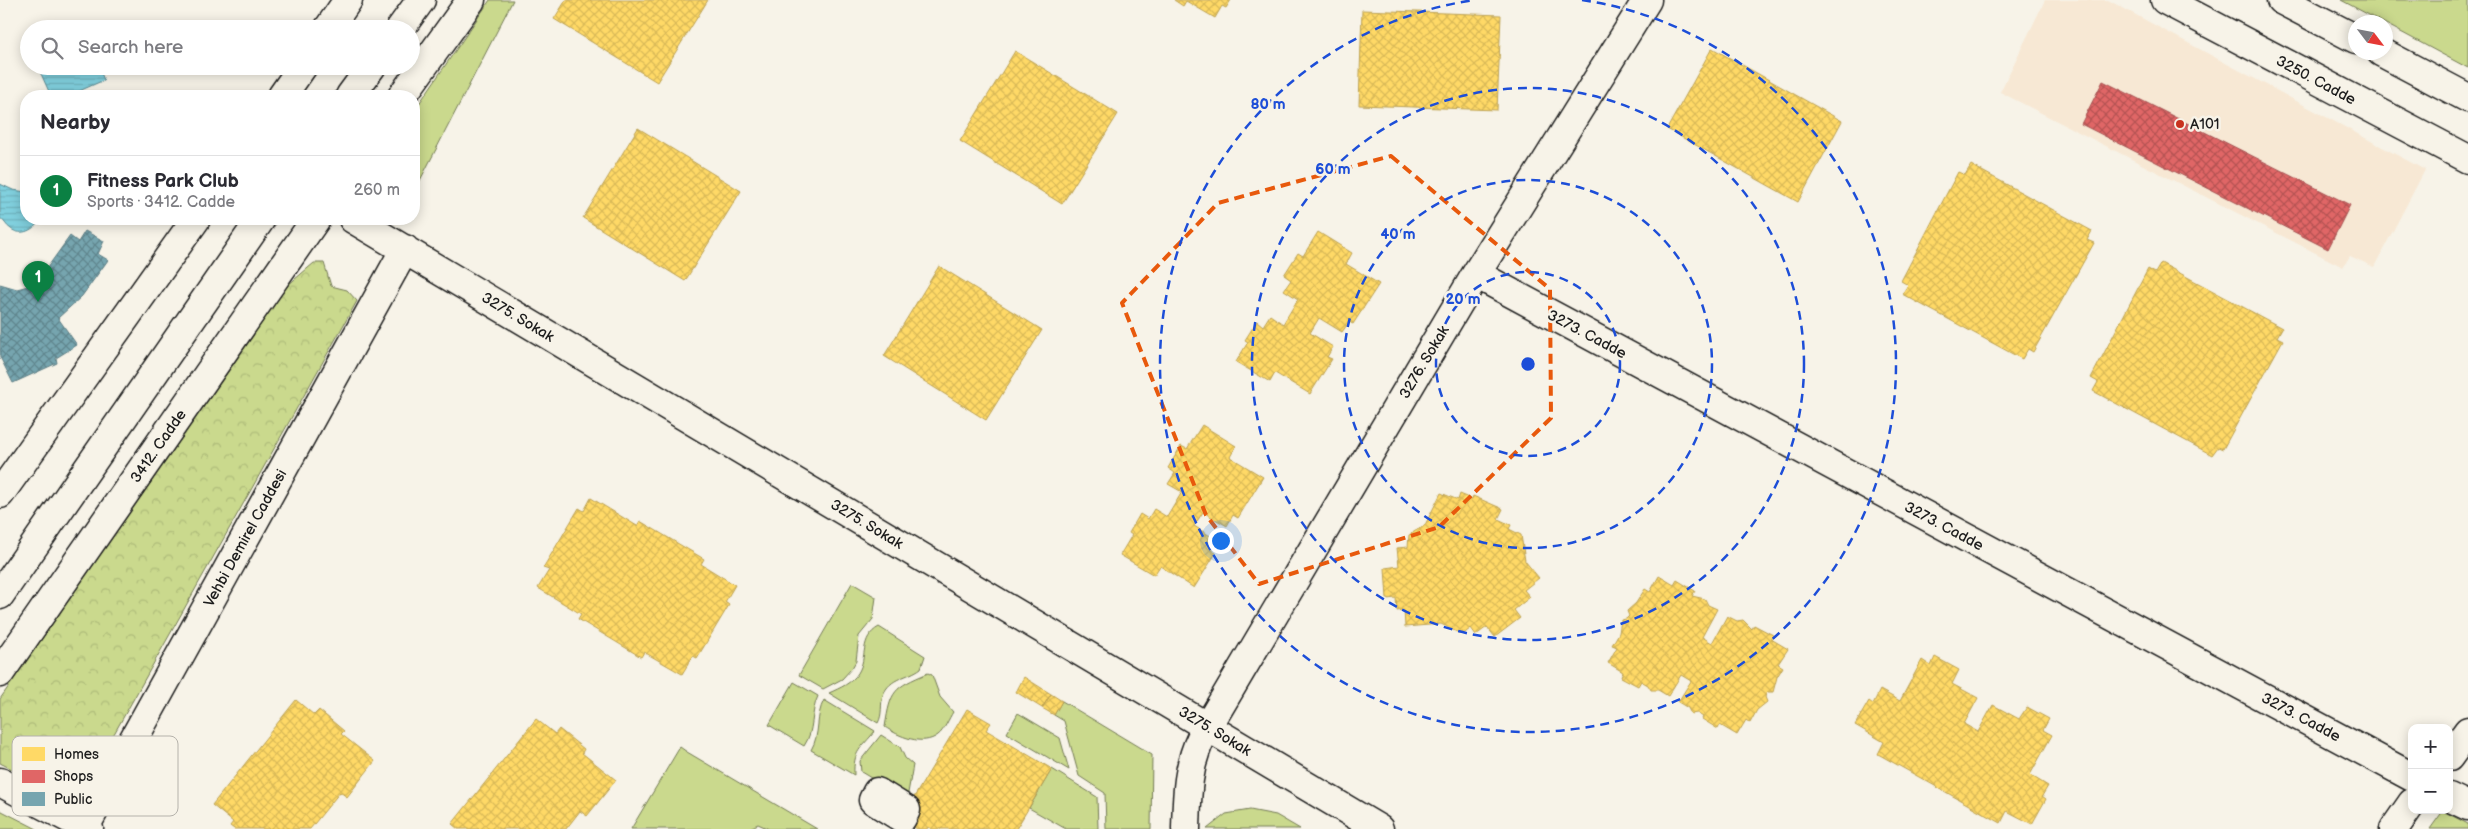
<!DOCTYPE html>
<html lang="en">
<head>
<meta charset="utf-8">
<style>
  body { margin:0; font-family:"Balsamiq Sans",sans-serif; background:#f7f7f7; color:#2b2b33 }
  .controls { position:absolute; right:15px; bottom:15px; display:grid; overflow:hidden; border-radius:10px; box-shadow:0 2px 12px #0003 }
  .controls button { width:45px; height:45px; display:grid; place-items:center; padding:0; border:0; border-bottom:1px solid #e1e1e2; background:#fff; color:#2b2b33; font:25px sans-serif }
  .compass { position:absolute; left:2348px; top:15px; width:45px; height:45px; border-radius:50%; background:#fff; box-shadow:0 2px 12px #0003; rotate:122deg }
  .you { position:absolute; left:1220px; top:540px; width:18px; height:18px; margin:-12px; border:4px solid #fff; border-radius:50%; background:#1a73e8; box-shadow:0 0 0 8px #1a73e833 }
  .badge { display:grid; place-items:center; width:32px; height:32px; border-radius:50%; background:#0b8043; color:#fff; font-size:16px; font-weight:700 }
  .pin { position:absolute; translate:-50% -41px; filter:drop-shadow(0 1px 2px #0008) }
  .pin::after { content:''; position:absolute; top:26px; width:18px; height:15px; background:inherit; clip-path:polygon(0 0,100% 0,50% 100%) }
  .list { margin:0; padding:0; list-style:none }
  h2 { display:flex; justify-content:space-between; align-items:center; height:65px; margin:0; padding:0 20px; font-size:21px }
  h2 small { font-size:16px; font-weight:400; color:#7c7c81 }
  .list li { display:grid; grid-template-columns:32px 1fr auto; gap:15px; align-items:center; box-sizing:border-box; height:70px; padding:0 20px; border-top:1px solid #e1e1e2 }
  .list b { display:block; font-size:19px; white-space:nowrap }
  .list p { margin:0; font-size:16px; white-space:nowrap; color:#7c7c81 }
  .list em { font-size:16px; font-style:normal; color:#7c7c81 }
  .icon { flex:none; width:28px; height:28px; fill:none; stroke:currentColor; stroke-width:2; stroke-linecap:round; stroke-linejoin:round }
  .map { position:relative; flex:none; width:2468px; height:829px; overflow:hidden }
  .search { position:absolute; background:#fff; box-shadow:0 2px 12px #0003; left:20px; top:20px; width:400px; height:55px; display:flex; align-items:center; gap:12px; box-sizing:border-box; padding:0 18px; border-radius:28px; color:#7c7c81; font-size:19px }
  .panel { position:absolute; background:#fff; box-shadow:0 2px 12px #0003; left:20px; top:90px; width:400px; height:135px; border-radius:20px }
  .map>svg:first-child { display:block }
  .built { fill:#f7e8d4 }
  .green { fill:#cad98d; stroke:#737a54 }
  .forest { fill:url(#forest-crowns); stroke:#737a54 }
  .water { fill:url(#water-rules); stroke:#598890 }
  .homes { fill:url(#homes-cross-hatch); stroke:#bba050 }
  .shops { fill:url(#shops-cross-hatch); stroke:#a55050 }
  .public { fill:url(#public-cross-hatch); stroke:#5b7c83 }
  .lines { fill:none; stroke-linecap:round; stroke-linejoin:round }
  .minor-casing { stroke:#1c1c1c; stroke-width:31 }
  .minor { stroke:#f7f3e8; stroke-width:28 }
  .marked { fill:none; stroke:#e8590c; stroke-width:4; stroke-dasharray:10 6; stroke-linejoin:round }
  .ring { fill:none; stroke:#1d4ed8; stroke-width:2.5; stroke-dasharray:9 6 }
  .poi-dot { fill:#c8321e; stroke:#f7f3e8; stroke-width:2 }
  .labels { text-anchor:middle; stroke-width:5; stroke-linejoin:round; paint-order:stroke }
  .street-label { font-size:15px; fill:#1c1c1c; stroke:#f7f3e8 }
  .poi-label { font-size:15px; fill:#1c1c1c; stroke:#f7f3e8; text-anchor:start }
  .key { fill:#f7f3e8; stroke:#b5b2ab; stroke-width:1 }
  .key-label { font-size:14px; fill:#1c1c1c }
  .centre { fill:#1d4ed8; stroke:#f7f3e8; stroke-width:2.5 }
  .ring-label { font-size:15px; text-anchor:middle; font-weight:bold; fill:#1d4ed8; stroke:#f7f3e8; stroke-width:5; stroke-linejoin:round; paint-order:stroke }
</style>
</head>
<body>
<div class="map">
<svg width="2468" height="829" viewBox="0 0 2468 829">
  <defs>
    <pattern id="forest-crowns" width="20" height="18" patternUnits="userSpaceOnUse" patternTransform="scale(1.25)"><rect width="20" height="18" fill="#cad98d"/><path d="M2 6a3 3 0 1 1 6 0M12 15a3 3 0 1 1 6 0" fill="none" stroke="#adba79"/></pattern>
    <pattern id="water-rules" width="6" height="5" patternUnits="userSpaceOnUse" patternTransform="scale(1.25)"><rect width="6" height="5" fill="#81d0de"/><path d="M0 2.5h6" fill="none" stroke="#6fb2be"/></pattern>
    <pattern id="homes-cross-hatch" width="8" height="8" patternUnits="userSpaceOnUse" patternTransform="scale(1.25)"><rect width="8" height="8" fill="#ffd966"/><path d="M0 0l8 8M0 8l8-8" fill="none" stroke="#daba58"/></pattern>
    <pattern id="shops-cross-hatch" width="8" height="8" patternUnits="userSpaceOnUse" patternTransform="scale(1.25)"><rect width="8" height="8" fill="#e06666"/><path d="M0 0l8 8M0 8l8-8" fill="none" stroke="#b55353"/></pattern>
    <pattern id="public-cross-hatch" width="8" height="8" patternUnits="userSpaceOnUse" patternTransform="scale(1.25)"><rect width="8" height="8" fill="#76a5af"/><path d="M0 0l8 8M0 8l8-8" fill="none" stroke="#60868e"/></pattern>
  </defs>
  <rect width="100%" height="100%" fill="#f7f3e8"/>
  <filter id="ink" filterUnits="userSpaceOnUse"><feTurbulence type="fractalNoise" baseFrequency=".02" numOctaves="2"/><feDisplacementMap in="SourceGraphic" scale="10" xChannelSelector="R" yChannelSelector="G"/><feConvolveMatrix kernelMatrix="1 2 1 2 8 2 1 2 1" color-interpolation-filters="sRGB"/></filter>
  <g filter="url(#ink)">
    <path class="built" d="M 2045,0 L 2108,0 L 2425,170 L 2374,267 L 2350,256 L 2343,267 L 2000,92 Z"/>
    <path class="green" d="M 490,0 L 513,0 L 414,192 L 414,111 Z
      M 2341,0 L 2468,0 L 2468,68 Z
      M 852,583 L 876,597 L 873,619 L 859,636 L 856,661 L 852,668 L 842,679 L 823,689 L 799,675 Z
      M 879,627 L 925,656 L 921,668 C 908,678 890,677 883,695 C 880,705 883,714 878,723 L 829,693 C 840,688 852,683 858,673 C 868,657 859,638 879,627 Z
      M 928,673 L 932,675 L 940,697 L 953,712 C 949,718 944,731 938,735 C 923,747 898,736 885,727 C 891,690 893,688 928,673 Z
      M 794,682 L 818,696 C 810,713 815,730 804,746 L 769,725 Z
      M 824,700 L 875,731 C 861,749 853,750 854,775 L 811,750 C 821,733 815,717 824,700 Z
      M 1062,701 L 1152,755 L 1151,829 L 1106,829 L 1105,793 L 1079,776 L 1064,721 L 1054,715 Z
      M 1018,713 L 1060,738 L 1069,770 L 1007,733 Z
      M 881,735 L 900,747 L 905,758 L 913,765 L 908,793 L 905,797 L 901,796 L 861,772 L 860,761 Z
      M 680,747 L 687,752 L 817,829 L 769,829 L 758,824 L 748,829 L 631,829 Z
      M 1052,769 L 1097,797 L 1098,829 L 1066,829 L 1029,808 Z
      M 0,810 L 37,829 L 0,829 Z
      M 1250,810 L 1276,815 L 1300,829 L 1207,829 L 1226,814 Z
      M 2443,811 L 2468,824 L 2468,829 L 2430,829 Z"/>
    <path class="forest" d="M 314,263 L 324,263 L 331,286 L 347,290 L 357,301 L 87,782 L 76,791 L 61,794 L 0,763 L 0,699 L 288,285 Z"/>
    <path class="water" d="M 98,66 L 104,80 L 68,96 L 51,96 L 38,67 Z
      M 0,184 L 13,190 L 26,192 L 26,219 L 41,219 C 35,229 22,237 11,229 C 6,226 4,220 0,218 Z"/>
    <path class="homes" d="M 566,0 L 708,0 L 657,82 L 554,19 Z
      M 1174,0 L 1231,0 L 1226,8 L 1222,6 L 1215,18 L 1186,1 L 1183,6 Z
      M 1362,10 L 1501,15 L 1497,110 L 1359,105 Z
      M 1712,48 L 1842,121 L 1798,202 L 1667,129 Z
      M 1015,51 L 1118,114 L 1062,204 L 960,141 Z
      M 638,128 L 741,191 L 685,281 L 583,218 Z
      M 1971,165 L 2092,231 L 2087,240 L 2094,243 L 2033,352 L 2028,349 L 2022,359 L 1902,294 L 1908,285 L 1901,281 L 1958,172 L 1965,175 Z
      M 1318,232 L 1352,253 L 1346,264 L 1379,284 L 1353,324 L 1349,322 L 1342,332 L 1319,318 L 1310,333 L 1333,347 L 1327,357 L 1332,359 L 1310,394 L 1275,373 L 1270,382 L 1236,362 L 1248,342 L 1245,340 L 1257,321 L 1263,326 L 1270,315 L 1283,324 L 1298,299 L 1284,290 L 1291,280 L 1284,275 L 1298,253 L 1303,256 Z
      M 2161,263 L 2282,328 L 2277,337 L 2283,340 L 2223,449 L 2218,447 L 2212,455 L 2093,391 L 2098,382 L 2091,378 L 2148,269 L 2155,273 Z
      M 939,266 L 1042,330 L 986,420 L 884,356 Z
      M 1202,425 L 1236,446 L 1230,457 L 1263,477 L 1238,518 L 1233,515 L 1227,526 L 1203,512 L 1194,526 L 1217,540 L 1211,550 L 1216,553 L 1194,588 L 1160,566 L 1154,575 L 1120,555 L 1132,535 L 1129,533 L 1140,514 L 1148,519 L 1154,509 L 1167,517 L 1182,492 L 1168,484 L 1175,473 L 1168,468 L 1181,446 L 1187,449 Z
      M 1441,493 L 1458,500 L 1460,494 L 1472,499 L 1473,496 L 1503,509 L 1498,519 L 1511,525 L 1509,529 L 1521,535 L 1525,561 L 1539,578 L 1524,590 L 1530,597 L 1514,610 L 1520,618 L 1495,637 L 1487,627 L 1476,635 L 1471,628 L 1465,633 L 1459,633 L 1441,624 L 1405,627 L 1404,610 L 1397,611 L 1396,598 L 1387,599 L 1385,568 L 1399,566 L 1397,548 L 1408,547 L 1409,535 L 1425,525 Z
      M 591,498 L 637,526 L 640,521 L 704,559 L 701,564 L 735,585 L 725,602 L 729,605 L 697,658 L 693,656 L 682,674 L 644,652 L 641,657 L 578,619 L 581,614 L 538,588 L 549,570 L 543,568 L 579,508 L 584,511 Z
      M 1659,576 L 1674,585 L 1677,580 L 1695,591 L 1692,596 L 1705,599 L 1708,605 L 1717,609 L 1702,637 L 1712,643 L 1727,616 L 1737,621 L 1743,620 L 1752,629 L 1754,625 L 1773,635 L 1771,639 L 1788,649 L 1778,664 L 1783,667 L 1777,677 L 1773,692 L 1767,692 L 1765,697 L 1767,702 L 1757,710 L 1750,723 L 1746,720 L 1737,735 L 1720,725 L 1718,729 L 1702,719 L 1703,717 L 1697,713 L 1691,714 L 1688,708 L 1678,702 L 1691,681 L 1681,675 L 1668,696 L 1658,690 L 1651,690 L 1648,685 L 1641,681 L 1638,686 L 1621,677 L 1623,672 L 1608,663 L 1617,647 L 1612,645 L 1619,633 L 1621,620 L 1626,619 L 1629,616 L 1627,611 L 1636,603 L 1645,589 L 1650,592 Z
      M 1935,657 L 1959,670 L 1952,684 L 1978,698 L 1964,724 L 1978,732 L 1993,705 L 2019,719 L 2027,707 L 2049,719 L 2043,730 L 2052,735 L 2030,775 L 2048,786 L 2042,796 L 2046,799 L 2032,824 L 2007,811 L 2001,823 L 1878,754 L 1884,742 L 1855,725 L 1869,701 L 1873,704 L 1880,690 L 1900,701 L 1922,660 L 1931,666 Z
      M 1024,677 L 1051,694 L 1042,708 L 1016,692 Z
      M 1051,694 L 1062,701 L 1054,715 L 1042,708 Z
      M 296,700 L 314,715 L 319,710 L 344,731 L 341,734 L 375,761 L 347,797 L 340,792 L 310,829 L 234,829 L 230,826 L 233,822 L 212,805 Z
      M 967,709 L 991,723 L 986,730 L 1052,769 L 1016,829 L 932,829 L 928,827 L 927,829 L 917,829 L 901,819 Z
      M 536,719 L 555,734 L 559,729 L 584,749 L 582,753 L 616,780 L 587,816 L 580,811 L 566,829 L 458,829 L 452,824 Z"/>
    <path class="shops" d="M 2103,81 L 2350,205 L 2328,249 L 2081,124 Z"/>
    <path class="public" d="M 85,231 L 104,241 L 98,254 L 108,260 L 82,296 L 58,318 L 77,345 L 56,358 L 57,363 L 13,383 L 0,357 L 0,284 L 17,289 L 28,286 L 44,272 L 70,236 L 78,242 Z"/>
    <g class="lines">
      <g class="minor-casing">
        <path id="minor" d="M 2165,0 L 2468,159
          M 2281,0 L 2356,39
          M 328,29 L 348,0
          M 400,29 L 421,0
          M 2381,52 L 2468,98
          M 282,96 L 303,66
          M 350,96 L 372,66
          M 402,96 L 471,0
          M 353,219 L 1379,829
          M 1476,274 L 2412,777
          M 0,494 L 196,219
          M 0,595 L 261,219
          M 0,673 L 316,219
          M 2449,757 L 2468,731
          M 0,782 L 89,829
          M 877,792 L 906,810 L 902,818 L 873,800 Z
          M 2449,797 L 2468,806
          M 85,827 L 405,249
          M 1186,829 C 1187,797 1187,767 1201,738 L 1476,274 L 1647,0
          M 2394,829 L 2412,803"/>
      </g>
      <use href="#minor" class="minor"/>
    </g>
  </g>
  <path class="marked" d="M 1391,156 L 1550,289 L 1551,418 L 1439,527 L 1259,584 L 1206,515 L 1122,303 L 1218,203 Z"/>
  <g class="ring">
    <circle cx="1528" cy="364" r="92"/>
    <circle cx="1528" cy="364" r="184"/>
    <circle cx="1528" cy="364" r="276"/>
    <path d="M1582 0A368 368 0 1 1 1474 0"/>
  </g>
  <circle class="poi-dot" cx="2180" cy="124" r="5"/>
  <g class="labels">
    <g class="street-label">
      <text transform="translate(2316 80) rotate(28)" y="5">3250. Cadde</text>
      <text transform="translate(518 317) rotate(31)" y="5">3275. Sokak</text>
      <text transform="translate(1587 334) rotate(28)" y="5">3273. Cadde</text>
      <text transform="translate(1424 362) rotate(-59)" y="5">3276. Sokak</text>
      <text transform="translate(158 446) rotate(-55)" y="5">3412. Cadde</text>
      <text transform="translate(867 524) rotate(31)" y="5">3275. Sokak</text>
      <text transform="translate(1944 526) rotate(28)" y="5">3273. Cadde</text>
      <text transform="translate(245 538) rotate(-61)" y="5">Vehbi Demirel Caddesi</text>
      <text transform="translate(2301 717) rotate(28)" y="5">3273. Cadde</text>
      <text transform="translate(1215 731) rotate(31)" y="5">3275. Sokak</text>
    </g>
    <g class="poi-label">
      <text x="2190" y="129">A101</text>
    </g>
  </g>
  <rect x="12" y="736" width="166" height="80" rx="8" class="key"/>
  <rect x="22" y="747" width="23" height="14" fill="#ffd966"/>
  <rect x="22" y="770" width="23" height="13" fill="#e06666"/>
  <rect x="22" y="792" width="23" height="14" fill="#76a5af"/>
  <g class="key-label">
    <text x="54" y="759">Homes</text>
    <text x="54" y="781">Shops</text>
    <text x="54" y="804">Public</text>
  </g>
  <circle cx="1528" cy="364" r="8" class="centre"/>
  <g class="ring-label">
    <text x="1268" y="109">80 m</text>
    <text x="1333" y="174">60 m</text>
    <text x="1398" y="239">40 m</text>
    <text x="1463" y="304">20 m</text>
  </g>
</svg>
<div class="controls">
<button>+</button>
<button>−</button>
</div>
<svg class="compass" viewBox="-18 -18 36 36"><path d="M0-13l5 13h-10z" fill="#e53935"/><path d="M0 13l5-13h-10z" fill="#7c7c81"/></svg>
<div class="you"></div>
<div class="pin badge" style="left:38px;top:302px">1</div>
<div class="search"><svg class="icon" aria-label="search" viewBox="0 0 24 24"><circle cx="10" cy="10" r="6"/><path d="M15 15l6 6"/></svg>Search here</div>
<section class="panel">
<h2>Nearby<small></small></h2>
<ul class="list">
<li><span class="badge">1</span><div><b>Fitness Park Club</b><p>Sports · 3412. Cadde</p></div><em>260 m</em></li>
</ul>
</section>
</div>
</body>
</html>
